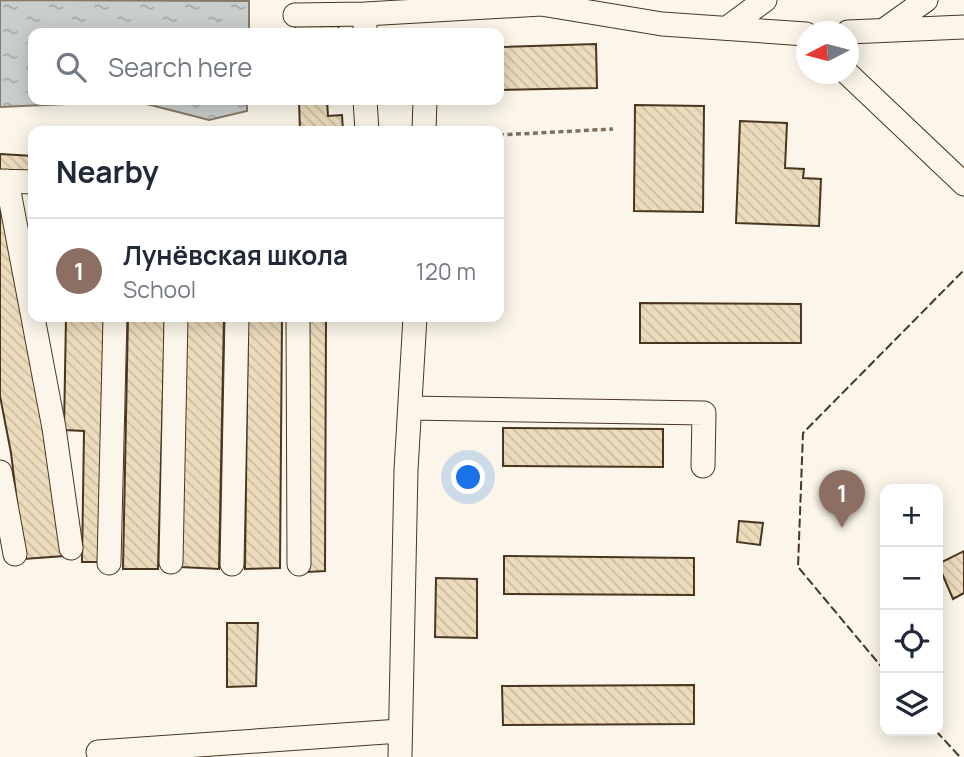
<!DOCTYPE html>
<html lang="en">
<head>
<meta charset="utf-8">
<style>
  body { margin:0; font-family:Manrope,sans-serif; background:#f6f6f7; color:#1f2937 }
  .controls { position:absolute; right:21px; bottom:21px; display:grid; overflow:hidden; border-radius:14px; box-shadow:0 4px 18px #0003 }
  .controls button { width:63px; height:63px; display:grid; place-items:center; padding:0; border:0; border-bottom:2px solid #e0e1e3; background:#fff; color:#1f2937; font:35px sans-serif }
  .compass { position:absolute; left:796px; top:21px; width:63px; height:63px; border-radius:50%; background:#fff; box-shadow:0 4px 18px #0003; rotate:264deg }
  .you { position:absolute; left:469px; top:478px; width:24px; height:24px; margin:-18px; border:5px solid #fff; border-radius:50%; background:#1a73e8; box-shadow:0 0 0 10px #1a73e833 }
  .badge { display:grid; place-items:center; width:46px; height:46px; border-radius:50%; background:#2563eb; color:#fff; font-size:23px; font-weight:700 }
  .pin { position:absolute; translate:-50% -58px; filter:drop-shadow(0 2px 4px #0008) }
  .pin::after { content:''; position:absolute; top:37px; width:24px; height:21px; background:inherit; clip-path:polygon(0 0,100% 0,50% 100%) }
  .list { margin:0; padding:0; list-style:none }
  h2 { display:flex; justify-content:space-between; align-items:center; height:91px; margin:0; padding:0 28px; font-size:30px }
  h2 small { font-size:23px; font-weight:400; color:#747a83 }
  .list li { display:grid; grid-template-columns:46px 1fr auto; gap:21px; align-items:center; box-sizing:border-box; height:105px; padding:0 28px; border-top:2px solid #e0e1e3 }
  .list b { display:block; font-size:26px; white-space:nowrap }
  .list p { margin:0; font-size:23px; white-space:nowrap; color:#747a83 }
  .list em { font-size:23px; font-style:normal; color:#747a83 }
  .icon { flex:none; width:38px; height:38px; fill:none; stroke:currentColor; stroke-width:2; stroke-linecap:round; stroke-linejoin:round }
  .map { position:relative; flex:none; width:964px; height:757px; overflow:hidden }
  .search { position:absolute; background:#fff; box-shadow:0 4px 18px #0003; left:28px; top:28px; width:476px; height:77px; display:flex; align-items:center; gap:18px; box-sizing:border-box; padding:0 24px; border-radius:14px; color:#747a83; font-size:26px }
  .panel { position:absolute; background:#fff; box-shadow:0 4px 18px #0003; left:28px; top:126px; width:476px; height:196px; border-radius:14px }
  .map>svg:first-child { display:block }
  .water { fill:url(#water-ripples); stroke:#887966; stroke-width:2 }
  .building { fill:url(#building-back-hatch); stroke:#4a3520; stroke-width:2 }
  .lines { fill:none; stroke-linecap:round; stroke-linejoin:round }
  .minor-casing { stroke:#4a3520; stroke-width:25 }
  .path { stroke:#7f6f5c; stroke-width:3.5; stroke-dasharray:5 3.5; stroke-linecap:butt }
  .minor { stroke:#fbf6e9; stroke-width:23 }
  .fence { stroke:#4a3520; stroke-width:2; stroke-dasharray:9 3.5; stroke-linecap:butt }
</style>
</head>
<body>
<div class="map">
<svg width="964" height="757" viewBox="0 0 964 757">
  <defs>
    <pattern id="water-ripples" width="26" height="14" patternUnits="userSpaceOnUse" patternTransform="scale(1.75)"><rect width="26" height="14" fill="#c9cecd"/><path d="M2 4q2-2 4 0t4 0M15 11q2-2 4 0t4 0" fill="none" stroke="#a5a8a6"/></pattern>
    <pattern id="building-back-hatch" width="6" height="6" patternUnits="userSpaceOnUse" patternTransform="scale(1.75)"><rect width="6" height="6" fill="#ecdcbc"/><path d="M-1 5l2 2M0 0l6 6M5-1l2 2" fill="none" stroke="#ccbda1"/></pattern>
  </defs>
  <rect width="100%" height="100%" fill="#fbf6e9"/>
  <path class="water" d="M 0,0 L 249,1 L 249,33 L 33,33 L 33,100 L 247,100 L 247,111 L 209,120 L 135,101 L 0,107 Z"/>
  <path class="building" d="M 338,22 L 339,33 L 295,33 L 295,25 Z
    M 596,44 L 597,88 L 499,90 L 499,47 Z
    M 299,100 L 327,100 L 328,116 L 342,115 L 343,131 L 300,131 Z
    M 635,105 L 704,106 L 703,212 L 634,211 Z
    M 740,121 L 787,123 L 785,168 L 804,169 L 803,178 L 821,179 L 819,226 L 736,223 Z
    M 0,154 L 33,156 L 33,175 L 0,174 Z
    M 0,205 L 20,288 L 64,556 L 24,559 L 11,453 L 0,396 Z
    M 640,303 L 801,304 L 801,343 L 640,343 Z
    M 66,317 L 104,317 L 99,562 L 82,562 L 84,431 L 64,430 Z
    M 128,317 L 165,317 L 158,569 L 123,569 Z
    M 186,317 L 224,317 L 219,569 L 181,567 Z
    M 248,317 L 282,317 L 280,568 L 245,569 Z
    M 307,317 L 326,317 L 325,571 L 307,572 Z
    M 503,428 L 663,429 L 663,467 L 503,466 Z
    M 739,521 L 763,523 L 760,545 L 737,542 Z
    M 964,551 L 964,593 L 953,599 L 938,564 Z
    M 504,556 L 694,558 L 694,595 L 504,594 Z
    M 436,578 L 477,579 L 477,638 L 435,637 Z
    M 227,623 L 258,623 L 256,686 L 227,687 Z
    M 694,685 L 694,724 L 503,725 L 502,686 Z"/>
  <g class="lines">
    <g class="minor-casing">
      <path id="minor" d="M 295,15 L 365,14
        M 727,28 L 765,0
        M 884,30 L 926,0
        M 848,32 L 964,27
        M 365,33 L 365,14 L 541,4 L 662,24 L 806,34
        M 848,74 L 964,184
        M 365,100 L 367,131
        M 424,131 L 425,100
        M 0,181 L 33,182
        M 7,181 L 54,428 L 71,548
        M 298,317 L 299,564
        M 410,408 L 704,413 L 703,466
        M 0,472 L 15,554
        M 171,562 L 176,317
        M 109,563 L 115,317
        M 232,564 L 237,317
        M 98,752 L 400,731
        M 400,757 L 406,470 L 415,317"/>
    </g>
    <path class="path" d="M 499,135 L 613,129"/>
    <use href="#minor" class="minor"/>
    <path class="fence" d="M 885,671 L 798,567 L 803,433 L 964,270
      M 936,731 L 960,757"/>
  </g>
</svg>
<div class="controls">
<button>+</button>
<button>−</button>
<button><svg class="icon" aria-label="locate" viewBox="0 0 24 24"><circle cx="12" cy="12" r="6"/><path d="M12 2v4M12 18v4M2 12h4M18 12h4"/></svg></button>
<button><svg class="icon" aria-label="layers" viewBox="0 0 24 24"><path d="M12 4l9 5-9 5-9-5zM3 14l9 5 9-5"/></svg></button>
</div>
<svg class="compass" viewBox="-18 -18 36 36"><path d="M0-13l5 13h-10z" fill="#e53935"/><path d="M0 13l5-13h-10z" fill="#747a83"/></svg>
<div class="you"></div>
<div class="pin badge" style="left:842px;top:528px;background:#8d6e63">1</div>
<div class="search"><svg class="icon" aria-label="search" viewBox="0 0 24 24"><circle cx="10" cy="10" r="6"/><path d="M15 15l6 6"/></svg>Search here</div>
<section class="panel">
<h2>Nearby<small></small></h2>
<ul class="list">
<li><span class="badge" style="background:#8d6e63">1</span><div><b>Лунёвская школа</b><p>School</p></div><em>120 m</em></li>
</ul>
</section>
</div>
</body>
</html>
